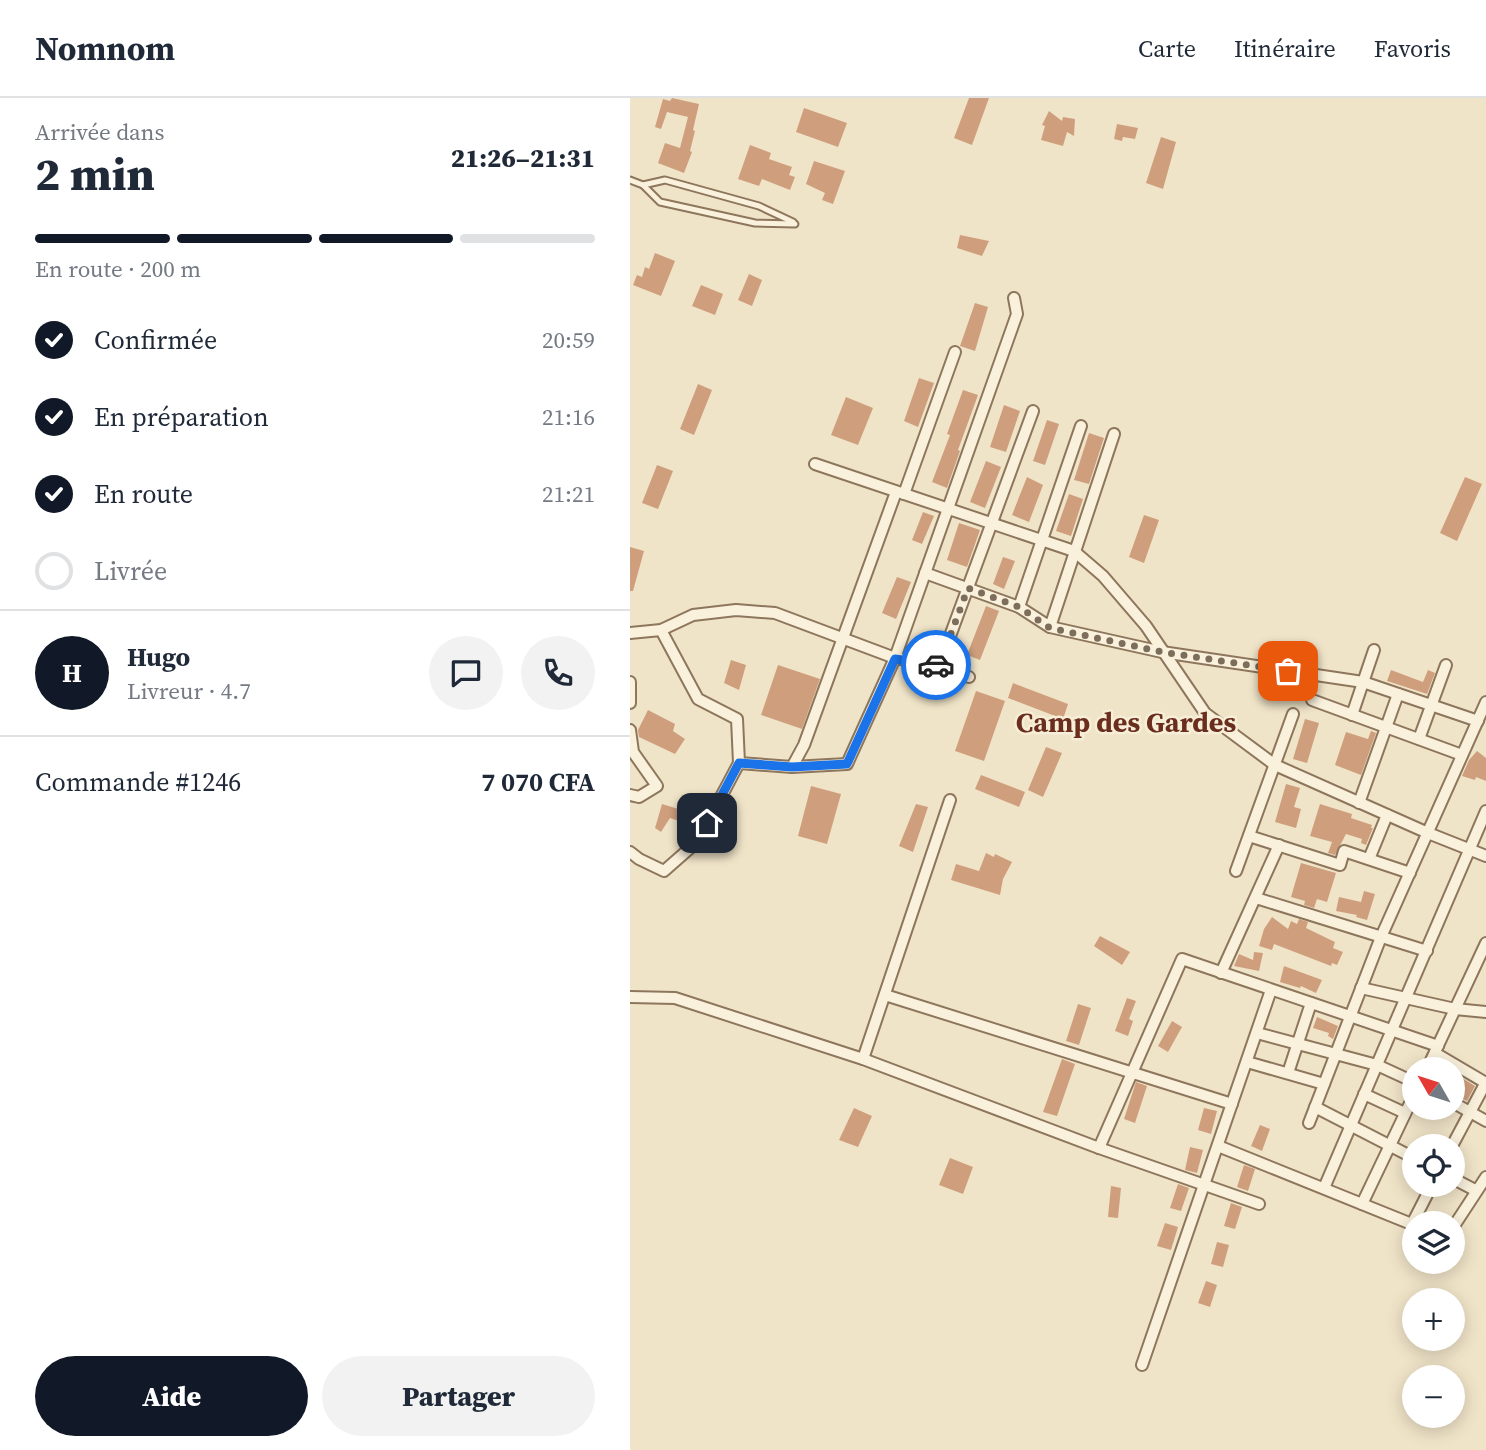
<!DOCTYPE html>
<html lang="fr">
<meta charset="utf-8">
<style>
:root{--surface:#fff;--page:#f2f2f3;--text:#1f2937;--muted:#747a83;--line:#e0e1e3;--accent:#111827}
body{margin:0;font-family:"Source Serif 4",serif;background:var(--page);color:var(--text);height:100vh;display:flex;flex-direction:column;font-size:26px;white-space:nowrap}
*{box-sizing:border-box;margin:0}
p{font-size:23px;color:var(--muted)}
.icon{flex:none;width:38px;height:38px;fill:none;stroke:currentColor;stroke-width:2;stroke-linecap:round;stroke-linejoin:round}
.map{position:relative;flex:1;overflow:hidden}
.details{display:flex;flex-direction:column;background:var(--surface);width:630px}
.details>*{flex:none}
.needle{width:46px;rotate:309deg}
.tools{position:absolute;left:772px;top:959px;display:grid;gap:14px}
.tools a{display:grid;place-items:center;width:63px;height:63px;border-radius:50%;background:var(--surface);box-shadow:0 4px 18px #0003;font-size:35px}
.pin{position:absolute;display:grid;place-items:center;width:60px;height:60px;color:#fff;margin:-30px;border-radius:14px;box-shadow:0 4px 10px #0006}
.courier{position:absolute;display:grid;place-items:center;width:70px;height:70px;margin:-35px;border:5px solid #1a73e8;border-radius:50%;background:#fff;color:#222;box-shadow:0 2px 9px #0007}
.headline em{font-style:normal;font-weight:800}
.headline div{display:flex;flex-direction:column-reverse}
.headline{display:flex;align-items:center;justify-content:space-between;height:119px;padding:0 35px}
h1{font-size:46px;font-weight:800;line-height:52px}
.bar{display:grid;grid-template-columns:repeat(4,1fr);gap:10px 7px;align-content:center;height:84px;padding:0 35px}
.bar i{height:9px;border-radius:5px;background:var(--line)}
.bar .current{background:var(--accent)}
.bar p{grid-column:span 4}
.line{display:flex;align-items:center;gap:18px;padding:0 35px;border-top:2px solid var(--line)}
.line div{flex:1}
.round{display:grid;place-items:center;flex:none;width:74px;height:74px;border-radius:37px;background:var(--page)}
ol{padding:0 35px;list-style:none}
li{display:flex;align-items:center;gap:21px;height:77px}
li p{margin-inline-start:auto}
li .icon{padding:7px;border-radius:50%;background:var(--accent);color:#fff;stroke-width:4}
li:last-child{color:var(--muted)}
li i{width:38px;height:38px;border:4px solid var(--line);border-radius:50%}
.primary-button{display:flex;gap:14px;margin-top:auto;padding:14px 35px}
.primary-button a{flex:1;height:80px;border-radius:42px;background:var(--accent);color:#fff;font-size:28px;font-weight:800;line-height:80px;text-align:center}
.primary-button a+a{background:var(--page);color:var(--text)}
header{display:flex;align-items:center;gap:42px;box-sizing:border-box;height:98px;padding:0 35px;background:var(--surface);border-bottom:2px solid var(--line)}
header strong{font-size:33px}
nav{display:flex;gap:38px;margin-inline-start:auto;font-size:24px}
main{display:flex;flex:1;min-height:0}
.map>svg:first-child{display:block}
</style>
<header>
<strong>Nomnom</strong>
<nav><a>Carte</a><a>Itinéraire</a><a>Favoris</a></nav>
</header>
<main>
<section class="details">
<div class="headline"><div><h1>2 min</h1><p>Arrivée dans</p></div><em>21:26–21:31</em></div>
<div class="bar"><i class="current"></i><i class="current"></i><i class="current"></i><i></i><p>En route · 200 m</p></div>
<ol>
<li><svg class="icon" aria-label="check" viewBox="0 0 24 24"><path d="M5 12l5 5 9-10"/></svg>Confirmée<p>20:59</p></li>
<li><svg class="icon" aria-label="check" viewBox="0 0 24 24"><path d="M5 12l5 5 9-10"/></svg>En préparation<p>21:16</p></li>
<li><svg class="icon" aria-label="check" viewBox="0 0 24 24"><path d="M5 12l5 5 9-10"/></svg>En route<p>21:21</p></li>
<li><i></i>Livrée</li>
</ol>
<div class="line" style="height:126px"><b class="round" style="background:var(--accent);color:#fff">H</b><div><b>Hugo</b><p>Livreur · 4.7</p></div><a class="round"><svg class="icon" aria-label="chat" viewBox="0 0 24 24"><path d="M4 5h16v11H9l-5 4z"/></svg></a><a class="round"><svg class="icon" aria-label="phone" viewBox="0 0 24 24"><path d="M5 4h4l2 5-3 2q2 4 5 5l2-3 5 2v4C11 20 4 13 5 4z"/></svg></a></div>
<div class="line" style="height:91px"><div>Commande #1246</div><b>7 070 CFA</b></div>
<div class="primary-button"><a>Aide</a><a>Partager</a></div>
</section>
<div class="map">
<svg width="856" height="1352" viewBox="0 0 856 1352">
<rect width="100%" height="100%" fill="#f0e4c8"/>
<g fill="#cf9f7d">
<polygon points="42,0 69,6 63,32 65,33 60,53 62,54 54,75 28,65 35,45 50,50 58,19 37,14 31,31 25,29 33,1 40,3"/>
<polygon points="339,0 359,0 342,47 324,40"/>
<polygon points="174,10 217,25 208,49 166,34"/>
<polygon points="419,13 432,23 433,19 445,21 444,38 437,34 433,48 411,42 415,28 412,27"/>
<polygon points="487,26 508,30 505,41 493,39 492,43 484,41"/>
<polygon points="531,39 546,44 533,91 516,85"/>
<polygon points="120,47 141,55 139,61 162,69 159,77 165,79 160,92 132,81 129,88 108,81"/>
<polygon points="184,63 215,73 203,106 192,102 195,95 176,86"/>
<polygon points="330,137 359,143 352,158 327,150"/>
<polygon points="25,155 45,163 31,198 3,187 7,177 12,179 15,169 19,171"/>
<polygon points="119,176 132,182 122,208 108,202"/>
<polygon points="71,187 93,196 85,217 62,208"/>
<polygon points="345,205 358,209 345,253 330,248"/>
<polygon points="289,280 304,285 288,329 274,323"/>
<polygon points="68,286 82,292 64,337 50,331"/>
<polygon points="333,292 348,297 328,352 330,353 317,390 302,384 320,337 317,336"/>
<polygon points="216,299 243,310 228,347 201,337"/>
<polygon points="374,307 390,313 376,354 360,349"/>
<polygon points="417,322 429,326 415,367 403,363"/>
<polygon points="459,335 474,340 459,386 444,382"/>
<polygon points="356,363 371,369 355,410 340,404"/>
<polygon points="27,367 43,373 28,411 12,405"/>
<polygon points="397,379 413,387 399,424 382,417"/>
<polygon points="835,379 852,386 827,443 810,435"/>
<polygon points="439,396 453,401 441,438 426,433"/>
<polygon points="293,414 304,418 292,446 282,442"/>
<polygon points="514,417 529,422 514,465 499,459"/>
<polygon points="329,425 350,432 337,469 317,462"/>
<polygon points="0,449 14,453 3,493 0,493"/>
<polygon points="373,459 385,463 374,491 363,486"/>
<polygon points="267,479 281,484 266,521 252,515"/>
<polygon points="356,508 369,513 350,562 337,557"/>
<polygon points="101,562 116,567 109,592 94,585"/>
<polygon points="148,567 190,581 172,631 131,617"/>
<polygon points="761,572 793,584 798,572 805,575 797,596 757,583"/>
<polygon points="659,581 672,583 672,597 650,597 650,582"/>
<polygon points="383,585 438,606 433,621 378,600"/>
<polygon points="346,593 375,603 354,663 325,653"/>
<polygon points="18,612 45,626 43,633 55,641 45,656 9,639 8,632"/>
<polygon points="675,621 689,625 677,665 663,661"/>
<polygon points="741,633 746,635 731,677 705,667 716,634 738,641"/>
<polygon points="416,649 432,655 413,699 398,692"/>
<polygon points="847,653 856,660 856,683 846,679 845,682 832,678 839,662"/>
<polygon points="351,677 395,694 389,709 345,691"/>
<polygon points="656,686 670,690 664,709 671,711 666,730 645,724"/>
<polygon points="181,688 211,696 197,746 168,738"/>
<polygon points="32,706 55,713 52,724 40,720 31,734 25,730"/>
<polygon points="286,706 298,709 283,754 269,748"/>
<polygon points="690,706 722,716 721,720 742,727 741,730 743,730 736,747 731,745 732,741 716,736 705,757 698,755 702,744 680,738"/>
<polygon points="356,755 364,759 365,756 382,764 373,781 370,797 321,782 326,766 349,773"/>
<polygon points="671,765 706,775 697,804 687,801 684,810 674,807 675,803 661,799"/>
<polygon points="734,793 745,796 737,822 726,819 727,817 706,813 709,799 731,804"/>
<polygon points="642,819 658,831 661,823 667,826 669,821 678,824 676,830 705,844 703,850 713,854 707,867 702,865 701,868 644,846 642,852 629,848 634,831"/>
<polygon points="470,838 500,854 492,867 464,848"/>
<polygon points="624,854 633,855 629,873 604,868 609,856 623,862"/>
<polygon points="654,868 692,882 686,895 671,888 670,890 650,884"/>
<polygon points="497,900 506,903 499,921 503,923 498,938 485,933"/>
<polygon points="448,906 461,910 449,947 436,943"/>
<polygon points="687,919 708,928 703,941 698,938 699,935 683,930"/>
<polygon points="542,923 552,929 538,954 528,948"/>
<polygon points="432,961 445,966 427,1018 413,1014"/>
<polygon points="822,974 845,988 837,1003 822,996"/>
<polygon points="506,984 517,988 505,1025 494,1021"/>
<polygon points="224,1010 242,1018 228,1049 209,1042"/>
<polygon points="574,1010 587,1013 581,1036 568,1032"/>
<polygon points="630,1027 640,1031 632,1053 621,1048"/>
<polygon points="560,1049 573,1052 567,1075 555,1072"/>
<polygon points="320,1060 343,1069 333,1096 309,1087"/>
<polygon points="614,1067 625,1071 618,1093 607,1089"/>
<polygon points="548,1086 559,1090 551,1113 540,1110"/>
<polygon points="481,1088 491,1090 488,1120 478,1119"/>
<polygon points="601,1105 612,1109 605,1131 594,1128"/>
<polygon points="535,1125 548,1129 541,1152 527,1148"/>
<polygon points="587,1144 599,1147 593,1169 581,1166"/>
<polygon points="576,1183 587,1187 580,1209 568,1205"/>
</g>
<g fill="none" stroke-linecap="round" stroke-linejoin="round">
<defs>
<g id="service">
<polyline points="0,82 13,87 30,104 125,125 165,126"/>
<polyline points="13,87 35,82 129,108 163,124"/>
</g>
<g id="minor">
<polyline points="185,366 444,453 473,478 516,528 575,615 645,667 798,735 856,758"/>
<polyline points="274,396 325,254"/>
<polyline points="295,475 389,509 420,529 484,336"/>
<polyline points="389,509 451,328"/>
<polyline points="420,529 532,554 733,584 848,623"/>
<polyline points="31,532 68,601 107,621 109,665 162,669 217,666 265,560 387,216 384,200"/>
<polyline points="0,535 31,532 63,517 106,512 145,515 265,560 309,568 339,579"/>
<polyline points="309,568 403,313"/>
<polyline points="0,584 0,605"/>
<polyline points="682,602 832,657"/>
<polyline points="722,617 744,552"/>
<polyline points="0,632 3,654 27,688 9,699 0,697"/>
<polyline points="789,641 816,567"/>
<polyline points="162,669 174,647 266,394"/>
<polyline points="729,705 768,596"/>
<polyline points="619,738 710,767 714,753 780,775"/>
<polyline points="0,754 9,761 34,773 67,744 109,665"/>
<polyline points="739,761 757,717"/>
<polyline points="606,773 663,616"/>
<polyline points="626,800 797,853"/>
<polyline points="591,875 649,747"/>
<polyline points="731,890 825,911 856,914"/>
<polyline points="255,897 602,1006"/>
<polyline points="0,899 45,900 233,961 469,1050 629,1106"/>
<polyline points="627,935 747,967 784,984"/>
<polyline points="805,955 856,985"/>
<polyline points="233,961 320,702"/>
<polyline points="617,964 694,986"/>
<polyline points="797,971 856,845"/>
<polyline points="658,975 681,905"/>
<polyline points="734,996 775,1015"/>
<polyline points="822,1004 856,1023"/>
<polyline points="685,1009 784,1060"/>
<polyline points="679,1025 751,839 856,604"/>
<polyline points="588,1048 784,1127"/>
<polyline points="822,1048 856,984"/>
<polyline points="469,1050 552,861 808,948"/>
<polyline points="822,1080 845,1092"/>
<polyline points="694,1090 856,713"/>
<polyline points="732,1106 784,997"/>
<polyline points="782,1126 802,1087"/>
<polyline points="822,1131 856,1079"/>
<polyline points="512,1267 641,892"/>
</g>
</defs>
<use href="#service" stroke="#8d765c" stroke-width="9"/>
<use href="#minor" stroke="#8d765c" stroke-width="14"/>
<use href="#service" stroke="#faf1dc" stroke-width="5"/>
<use href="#minor" stroke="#faf1dc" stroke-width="10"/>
</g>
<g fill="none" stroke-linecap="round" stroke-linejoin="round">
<polyline stroke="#7c6e5b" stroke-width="7" stroke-dasharray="0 12.6" points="306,567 309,568 338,490 389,509 420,530 532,554 658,573"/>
<polyline stroke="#1a73e8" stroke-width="9" points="77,725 109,665 162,669 217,666 265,561 306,567"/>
</g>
<g text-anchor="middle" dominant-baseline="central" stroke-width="5" stroke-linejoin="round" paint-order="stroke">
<g font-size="28" font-weight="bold" fill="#6b2e1e" stroke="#f7eed8">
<text x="496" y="624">Camp des Gardes</text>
</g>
</g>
</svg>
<div class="tools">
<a><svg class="needle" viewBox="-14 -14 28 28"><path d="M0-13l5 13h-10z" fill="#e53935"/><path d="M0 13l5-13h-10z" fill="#747a83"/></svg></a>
<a><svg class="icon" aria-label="locate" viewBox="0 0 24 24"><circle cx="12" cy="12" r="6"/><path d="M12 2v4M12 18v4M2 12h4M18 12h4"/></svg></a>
<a><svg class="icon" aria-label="layers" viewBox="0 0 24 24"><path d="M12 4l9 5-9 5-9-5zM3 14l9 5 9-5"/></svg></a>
<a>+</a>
<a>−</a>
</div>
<div class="pin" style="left:658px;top:573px;background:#ea580c"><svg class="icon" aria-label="bag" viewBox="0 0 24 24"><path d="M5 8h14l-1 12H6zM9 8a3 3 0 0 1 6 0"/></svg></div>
<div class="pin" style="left:77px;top:725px;background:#1f2937"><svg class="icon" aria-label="home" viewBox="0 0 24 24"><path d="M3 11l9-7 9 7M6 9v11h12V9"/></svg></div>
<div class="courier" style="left:306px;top:567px"><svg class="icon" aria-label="car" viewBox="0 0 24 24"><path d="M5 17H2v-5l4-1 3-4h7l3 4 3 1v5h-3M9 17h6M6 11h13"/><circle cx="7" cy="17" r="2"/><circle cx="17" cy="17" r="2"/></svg></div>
</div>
</main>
